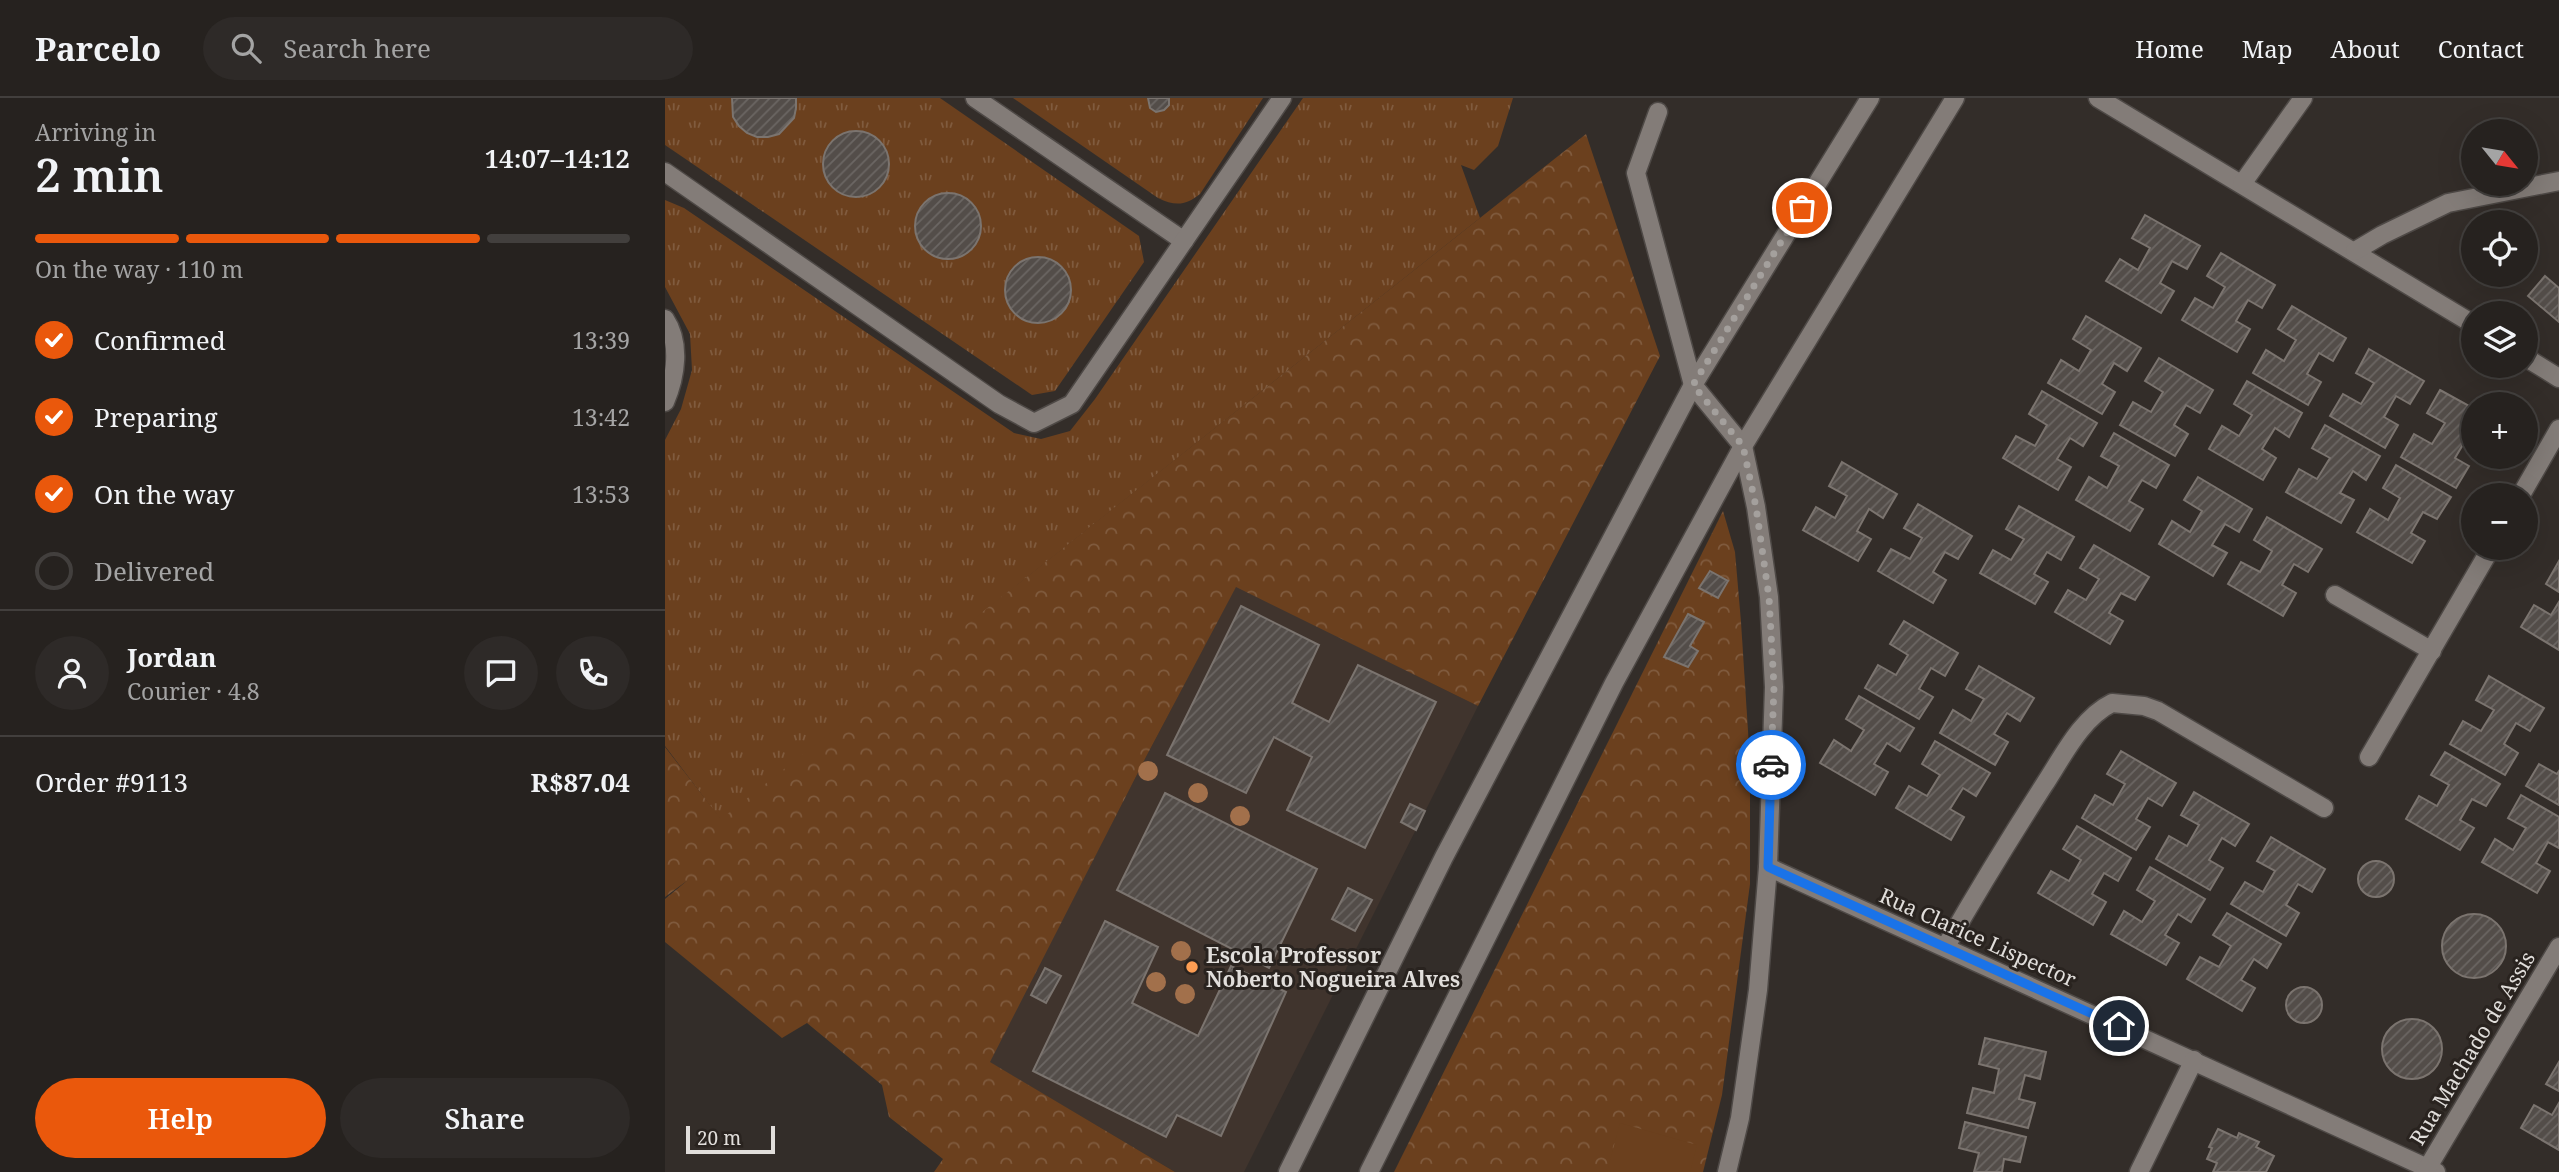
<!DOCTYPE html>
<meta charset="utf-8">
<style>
:root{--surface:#26221f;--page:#2e2a28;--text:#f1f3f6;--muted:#a4a4a4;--line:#423f3d;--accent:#ea580c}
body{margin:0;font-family:"Noto Serif",serif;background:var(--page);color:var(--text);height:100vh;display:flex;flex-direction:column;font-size:26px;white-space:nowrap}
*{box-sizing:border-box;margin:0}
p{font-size:23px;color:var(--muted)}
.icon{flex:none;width:38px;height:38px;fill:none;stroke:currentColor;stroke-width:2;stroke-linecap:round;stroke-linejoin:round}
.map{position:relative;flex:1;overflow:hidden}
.side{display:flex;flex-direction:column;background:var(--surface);width:665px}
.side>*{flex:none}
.needle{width:46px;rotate:120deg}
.fabs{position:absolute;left:1796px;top:21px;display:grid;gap:14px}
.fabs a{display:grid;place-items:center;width:77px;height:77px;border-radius:50%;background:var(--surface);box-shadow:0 7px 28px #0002,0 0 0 2px var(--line);font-size:35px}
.scale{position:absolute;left:21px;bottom:18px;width:89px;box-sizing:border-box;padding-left:7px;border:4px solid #e1dedb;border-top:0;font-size:19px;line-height:24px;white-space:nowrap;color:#e1dedb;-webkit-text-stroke:5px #29231f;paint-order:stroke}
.pin{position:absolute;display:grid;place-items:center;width:60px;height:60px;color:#fff;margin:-30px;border:4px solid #fff;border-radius:50%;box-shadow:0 2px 7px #0007}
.courier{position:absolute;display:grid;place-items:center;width:70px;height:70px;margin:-35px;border:5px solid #1a73e8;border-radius:50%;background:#fff;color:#222;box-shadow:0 2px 9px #0007}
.overview em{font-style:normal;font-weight:600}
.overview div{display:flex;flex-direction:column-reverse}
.overview{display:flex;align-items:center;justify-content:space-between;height:119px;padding:0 35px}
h1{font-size:46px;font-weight:600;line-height:52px}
.bar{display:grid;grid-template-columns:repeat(4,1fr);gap:10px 7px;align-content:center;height:84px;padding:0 35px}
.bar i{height:9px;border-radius:5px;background:var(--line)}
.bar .current{background:var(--accent)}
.bar p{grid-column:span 4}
.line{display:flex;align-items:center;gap:18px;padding:0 35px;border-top:2px solid var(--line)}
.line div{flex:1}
.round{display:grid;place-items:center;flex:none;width:74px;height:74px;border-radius:37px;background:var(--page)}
ol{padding:0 35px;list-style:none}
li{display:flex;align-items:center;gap:21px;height:77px}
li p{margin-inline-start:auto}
li .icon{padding:7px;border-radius:50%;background:var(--accent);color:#fff;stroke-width:4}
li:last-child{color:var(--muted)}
li i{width:38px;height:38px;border:4px solid var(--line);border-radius:50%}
.button{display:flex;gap:14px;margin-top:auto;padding:14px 35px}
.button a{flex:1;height:80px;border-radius:42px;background:var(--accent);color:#fff;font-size:28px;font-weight:600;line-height:80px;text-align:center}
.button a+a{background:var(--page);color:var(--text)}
header{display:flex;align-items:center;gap:42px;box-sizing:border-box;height:98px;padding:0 35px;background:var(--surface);border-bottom:2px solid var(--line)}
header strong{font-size:33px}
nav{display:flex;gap:38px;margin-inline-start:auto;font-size:24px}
.search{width:490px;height:63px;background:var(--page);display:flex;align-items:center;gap:18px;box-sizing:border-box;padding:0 24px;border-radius:38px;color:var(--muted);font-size:26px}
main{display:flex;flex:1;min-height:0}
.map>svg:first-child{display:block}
</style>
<header>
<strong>Parcelo</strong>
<div class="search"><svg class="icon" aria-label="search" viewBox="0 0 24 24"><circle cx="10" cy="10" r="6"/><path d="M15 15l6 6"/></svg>Search here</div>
<nav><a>Home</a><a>Map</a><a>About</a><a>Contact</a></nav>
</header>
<main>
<section class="side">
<div class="overview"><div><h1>2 min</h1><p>Arriving in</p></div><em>14:07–14:12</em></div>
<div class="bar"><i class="current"></i><i class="current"></i><i class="current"></i><i></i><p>On the way · 110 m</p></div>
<ol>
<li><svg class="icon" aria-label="check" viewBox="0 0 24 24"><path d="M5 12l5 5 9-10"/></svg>Confirmed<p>13:39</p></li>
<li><svg class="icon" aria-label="check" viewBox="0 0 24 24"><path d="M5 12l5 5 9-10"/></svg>Preparing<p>13:42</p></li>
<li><svg class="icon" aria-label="check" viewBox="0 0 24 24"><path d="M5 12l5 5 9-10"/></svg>On the way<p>13:53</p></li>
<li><i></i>Delivered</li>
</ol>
<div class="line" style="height:126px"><a class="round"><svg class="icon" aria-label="person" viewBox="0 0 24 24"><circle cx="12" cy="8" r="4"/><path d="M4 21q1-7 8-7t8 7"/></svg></a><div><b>Jordan</b><p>Courier · 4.8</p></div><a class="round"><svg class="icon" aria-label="chat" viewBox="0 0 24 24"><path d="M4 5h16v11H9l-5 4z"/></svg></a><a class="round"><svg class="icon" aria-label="phone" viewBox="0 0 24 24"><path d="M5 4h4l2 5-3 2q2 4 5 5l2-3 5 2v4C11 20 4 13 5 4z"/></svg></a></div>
<div class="line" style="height:91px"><div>Order #9113</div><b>R$87.04</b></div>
<div class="button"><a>Help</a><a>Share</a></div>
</section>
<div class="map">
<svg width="1894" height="1074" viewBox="0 0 1894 1074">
<defs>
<pattern id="grass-tufts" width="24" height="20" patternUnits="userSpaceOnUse" patternTransform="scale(1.75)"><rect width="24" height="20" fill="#6b401e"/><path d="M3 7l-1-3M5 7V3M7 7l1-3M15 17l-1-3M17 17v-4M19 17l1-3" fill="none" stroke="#805b3e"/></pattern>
<pattern id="forest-crowns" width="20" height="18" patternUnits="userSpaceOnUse" patternTransform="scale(1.75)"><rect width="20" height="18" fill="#6b401e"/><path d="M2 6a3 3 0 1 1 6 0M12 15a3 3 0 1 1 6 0" fill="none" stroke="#805b3e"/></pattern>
<pattern id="building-hatch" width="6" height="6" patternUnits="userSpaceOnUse" patternTransform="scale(1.75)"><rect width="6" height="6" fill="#534d49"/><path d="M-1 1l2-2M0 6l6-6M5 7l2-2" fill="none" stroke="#6b6663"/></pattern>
</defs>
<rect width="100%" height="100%" fill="#332d29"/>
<polygon fill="#40342d" points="571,488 813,608 579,1074 510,1074 324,964 482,657"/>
<g fill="url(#grass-tufts)">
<polygon points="0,0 275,0 474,138 479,164 390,293 367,297 0,47"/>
<path d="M348,0H598L535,96C520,108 510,108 493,100Z"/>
<polygon points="638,0 848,0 833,48 809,72 796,67 815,120 56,722 0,648 0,342 16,311 27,272 25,236 0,189 0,102 19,110 349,335 376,341 405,333 430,301"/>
</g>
<g fill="url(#forest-crowns)">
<polygon points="921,36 995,258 813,608 571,489 482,657 325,964 510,1074 269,1074 278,1061 224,1019 217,987 142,925 117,940 0,844 0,801 23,782 0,799 0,649 56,721"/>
<polygon points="1058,413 1070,454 1076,524 1085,664 1085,786 1057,997 1038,1074 729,1074"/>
</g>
<polygon fill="#6b401e" points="955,1025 1032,1047 1025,1074 942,1074"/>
<g fill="url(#building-hatch)" stroke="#7b746f" stroke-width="2">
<polygon points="67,0 131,0 131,10 129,20 114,36 103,39 92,39 82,35 74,28 68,19"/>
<polygon points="483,0 504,0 504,7 499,12 491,14 485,10"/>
<circle cx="191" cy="66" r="33"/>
<circle cx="283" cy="128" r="33"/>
<polygon points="1480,117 1535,148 1522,171 1507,163 1495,185 1509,193 1496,215 1441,183 1455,161 1473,172 1485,150 1467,140"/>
<polygon points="1556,155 1610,187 1597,210 1583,202 1571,223 1585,231 1572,254 1517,222 1530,200 1548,210 1560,189 1542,178"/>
<circle cx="373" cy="192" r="33"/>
<polygon points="1880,178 1894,190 1894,224 1863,198"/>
<polygon points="1627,208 1681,240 1668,263 1654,255 1642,276 1656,284 1643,307 1588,275 1601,252 1619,263 1631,242 1613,231"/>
<polygon points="1421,218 1476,250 1462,273 1449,265 1437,286 1450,294 1437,316 1383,285 1396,262 1414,273 1426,252 1408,241"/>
<polygon points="1704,251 1759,283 1745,306 1731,298 1719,319 1733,327 1720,350 1665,318 1678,296 1696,306 1709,285 1691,275"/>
<polygon points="1494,260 1548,292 1535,315 1521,307 1509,327 1523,336 1510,358 1455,327 1468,304 1486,314 1498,294 1480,283"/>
<polygon points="1582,283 1637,315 1624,339 1610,330 1597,351 1611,360 1598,382 1544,351 1557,328 1574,338 1587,317 1569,306"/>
<polygon points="1775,292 1808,310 1808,341 1803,338 1790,360 1804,368 1791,390 1736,359 1749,336 1767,346 1780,325 1762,315"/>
<polygon points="1377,293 1432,325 1418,348 1405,340 1392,361 1406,369 1393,392 1338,360 1351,338 1370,348 1382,327 1364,316"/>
<polygon points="1660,327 1715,358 1701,382 1688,373 1675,395 1689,402 1676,425 1621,394 1634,371 1652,381 1665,360 1647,350"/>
<polygon points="1449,335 1504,367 1491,390 1477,382 1464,403 1478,411 1465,433 1411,402 1424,379 1442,390 1454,368 1436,358"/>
<polygon points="1177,364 1232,396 1218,420 1204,411 1192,433 1206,441 1193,463 1138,432 1151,409 1170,420 1182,398 1164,388"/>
<polygon points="1731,367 1786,399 1772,421 1758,414 1746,435 1760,443 1747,465 1692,434 1705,411 1723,422 1735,400 1718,390"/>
<polygon points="1533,379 1587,411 1574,434 1560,426 1547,447 1562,455 1548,478 1494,446 1507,423 1525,434 1537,413 1519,402"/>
<polygon points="1253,406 1307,438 1293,461 1280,454 1268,474 1281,482 1268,505 1213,473 1226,451 1245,461 1257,440 1239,430"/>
<polygon points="1354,408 1409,439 1396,462 1382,454 1369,476 1383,484 1370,506 1315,475 1328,452 1346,462 1359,441 1341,431"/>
<polygon points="1602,419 1657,451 1643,474 1629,466 1617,487 1631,495 1618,518 1563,486 1576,464 1595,474 1607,453 1589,442"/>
<polygon points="1429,447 1484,479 1470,502 1456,495 1444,515 1458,523 1445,546 1390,514 1403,492 1421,502 1434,481 1415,470"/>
<polygon points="1894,463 1894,494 1881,486"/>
<polygon points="1045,473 1063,483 1053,500 1034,490"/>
<polygon points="1894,504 1894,552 1856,529 1869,507 1886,517"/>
<polygon points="576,508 654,547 627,605 664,624 693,567 771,604 700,750 622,712 647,659 609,639 581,695 502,657"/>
<polygon points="1023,516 1039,524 1025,548 1033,553 1023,569 999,559"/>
<polygon points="1239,523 1293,555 1280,578 1266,570 1254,591 1268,599 1254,621 1200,590 1213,567 1231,577 1243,557 1225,546"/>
<polygon points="1314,568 1369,600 1355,623 1342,615 1329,636 1343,644 1330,667 1275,635 1288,612 1306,623 1319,601 1301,591"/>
<polygon points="1824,578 1879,610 1865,633 1851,625 1839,646 1853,655 1840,677 1785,646 1798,623 1816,633 1829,612 1811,602"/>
<polygon points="1194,598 1249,630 1235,653 1222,645 1209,666 1223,674 1210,697 1155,665 1169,642 1186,653 1199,632 1181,621"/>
<polygon points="1270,643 1325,675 1311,698 1298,690 1285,711 1299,719 1286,742 1231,710 1244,688 1262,698 1275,677 1257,666"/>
<polygon points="1456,653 1511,685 1497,708 1483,700 1471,721 1485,729 1471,752 1417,720 1430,697 1448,707 1460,686 1442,676"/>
<polygon points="1780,654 1835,686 1821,708 1807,701 1795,722 1809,730 1795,752 1741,721 1754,698 1772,708 1784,687 1766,677"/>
<polygon points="1874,666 1892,676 1894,673 1894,707 1861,688"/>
<polygon points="1529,694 1584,726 1570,748 1557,740 1544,762 1558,770 1545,792 1491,761 1504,738 1522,748 1534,727 1516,717"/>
<polygon points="500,695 652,771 604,870 452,792"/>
<polygon points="1856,697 1894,719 1894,750 1883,744 1871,765 1885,773 1872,795 1817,764 1830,741 1848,752 1861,730 1843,720"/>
<polygon points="745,706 760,713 751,732 736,724"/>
<polygon points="1412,728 1466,760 1453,783 1439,775 1427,796 1441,804 1428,827 1373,795 1386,773 1404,783 1416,762 1398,751"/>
<polygon points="1606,739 1660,771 1647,794 1633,786 1621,807 1634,815 1621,838 1566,806 1580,784 1598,794 1610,773 1592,763"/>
<circle cx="1711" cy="781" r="18"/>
<polygon points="1485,769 1540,801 1526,824 1513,816 1500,837 1514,845 1501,867 1446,836 1459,813 1477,824 1490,803 1472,792"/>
<polygon points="683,790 707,802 690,833 667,821"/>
<polygon points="1562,815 1616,846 1602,870 1589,861 1576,882 1590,890 1577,913 1522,881 1535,859 1554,869 1566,848 1548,837"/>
<circle cx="1809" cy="848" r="32"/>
<polygon points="440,823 493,849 467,905 533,938 566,868 621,894 556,1038 512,1017 501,1039 368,973"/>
<polygon points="380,870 396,878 381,905 366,897"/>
<circle cx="1639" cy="907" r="18"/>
<circle cx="1747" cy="951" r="30"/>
<polygon points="1320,940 1381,954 1375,981 1360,977 1354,1001 1370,1005 1363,1030 1302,1015 1308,990 1329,995 1334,971 1314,966"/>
<polygon points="1894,964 1894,993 1881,986"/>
<polygon points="1894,1005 1894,1052 1856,1030 1869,1007 1887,1017"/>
<polygon points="1300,1024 1361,1039 1355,1064 1339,1061 1337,1074 1309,1074 1314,1055 1294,1050"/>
<polygon points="1553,1031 1572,1040 1574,1035 1594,1044 1591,1049 1609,1058 1601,1074 1548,1074 1552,1065 1542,1061 1547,1050 1544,1049"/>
</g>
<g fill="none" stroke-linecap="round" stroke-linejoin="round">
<defs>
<g id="minor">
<polyline points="310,0 519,143"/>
<polyline points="1433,0 1808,226"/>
<polyline points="993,14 971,75 1028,287 1078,348 1091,409 1104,499 1109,589 1103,769 1093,892 1075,1020 1062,1074"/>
<polyline points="0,74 334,306 369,325 407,306 617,0"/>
<polyline points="1577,86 1638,0"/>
<polyline points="1690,153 1717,137 1783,105 1894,83"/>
<path d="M0,221C16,245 11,278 0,304"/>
<polyline points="1860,259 1894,280"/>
<polyline points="1856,397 1894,331"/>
<polyline points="1670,497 1767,553"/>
<polyline points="1704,659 1826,450"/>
<polyline points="1103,769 1771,1074"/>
<path d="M1281,848C1312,794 1345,740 1379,687C1397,660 1416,620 1447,605L1479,608L1493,613L1659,710"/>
<polyline points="623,1074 779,759 1028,287 1205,0"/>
<polyline points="704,1074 949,585 1078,348 1290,0"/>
<polyline points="1474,1074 1529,962"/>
<polyline points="1760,1074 1894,849"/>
</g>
</defs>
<use href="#minor" stroke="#4e4946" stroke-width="21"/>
<use href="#minor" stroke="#837c78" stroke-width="18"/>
</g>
<g fill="#a2704b">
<circle cx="483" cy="673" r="10"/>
<circle cx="533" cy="695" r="10"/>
<circle cx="575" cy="718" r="10"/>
<circle cx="516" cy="853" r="10"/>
<circle cx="491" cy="884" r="10"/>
<circle cx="520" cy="896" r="10"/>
</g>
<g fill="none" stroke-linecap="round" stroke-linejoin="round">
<polyline stroke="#a4a09d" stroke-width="7" stroke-dasharray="0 12.6" points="1106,667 1109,589 1104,499 1091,409 1078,348 1028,287 1137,110"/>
<polyline stroke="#1a73e8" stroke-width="9" points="1106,667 1103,769 1454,928"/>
</g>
<circle fill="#fc9d53" stroke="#29231f" stroke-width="2.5" cx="527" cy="869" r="7"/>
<g text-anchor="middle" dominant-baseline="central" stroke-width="6" stroke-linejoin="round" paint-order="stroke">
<g font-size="21" fill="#e1dedb" stroke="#29231f">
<text transform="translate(1313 839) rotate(24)">Rua Clarice Lispector</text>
<text transform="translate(1807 950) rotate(-59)">Rua Machado de Assis</text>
</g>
<g font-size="21" font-weight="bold" fill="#e1dedb" stroke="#29231f" text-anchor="start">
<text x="541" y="857">Escola Professor<tspan x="541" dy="24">Noberto Nogueira Alves</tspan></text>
</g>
</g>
</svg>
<div class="fabs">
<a><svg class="needle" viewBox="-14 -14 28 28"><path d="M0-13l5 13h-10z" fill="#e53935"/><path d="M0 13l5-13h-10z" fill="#a4a4a4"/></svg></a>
<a><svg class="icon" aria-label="locate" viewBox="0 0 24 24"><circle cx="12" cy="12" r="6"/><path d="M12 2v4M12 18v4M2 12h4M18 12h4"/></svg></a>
<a><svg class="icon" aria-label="layers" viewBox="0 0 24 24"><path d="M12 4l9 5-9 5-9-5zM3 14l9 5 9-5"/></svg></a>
<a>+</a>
<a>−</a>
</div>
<div class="scale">20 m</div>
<div class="pin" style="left:1137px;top:110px;background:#ea580c"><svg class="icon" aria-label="bag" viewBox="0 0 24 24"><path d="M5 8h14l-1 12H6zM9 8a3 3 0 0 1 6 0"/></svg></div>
<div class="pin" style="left:1454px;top:928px;background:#1f2937"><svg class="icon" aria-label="home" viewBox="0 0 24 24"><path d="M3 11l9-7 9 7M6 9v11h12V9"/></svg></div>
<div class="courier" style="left:1106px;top:667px"><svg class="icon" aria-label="car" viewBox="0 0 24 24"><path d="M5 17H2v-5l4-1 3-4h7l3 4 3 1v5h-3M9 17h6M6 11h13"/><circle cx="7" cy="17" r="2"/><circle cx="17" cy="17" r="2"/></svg></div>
</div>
</main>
